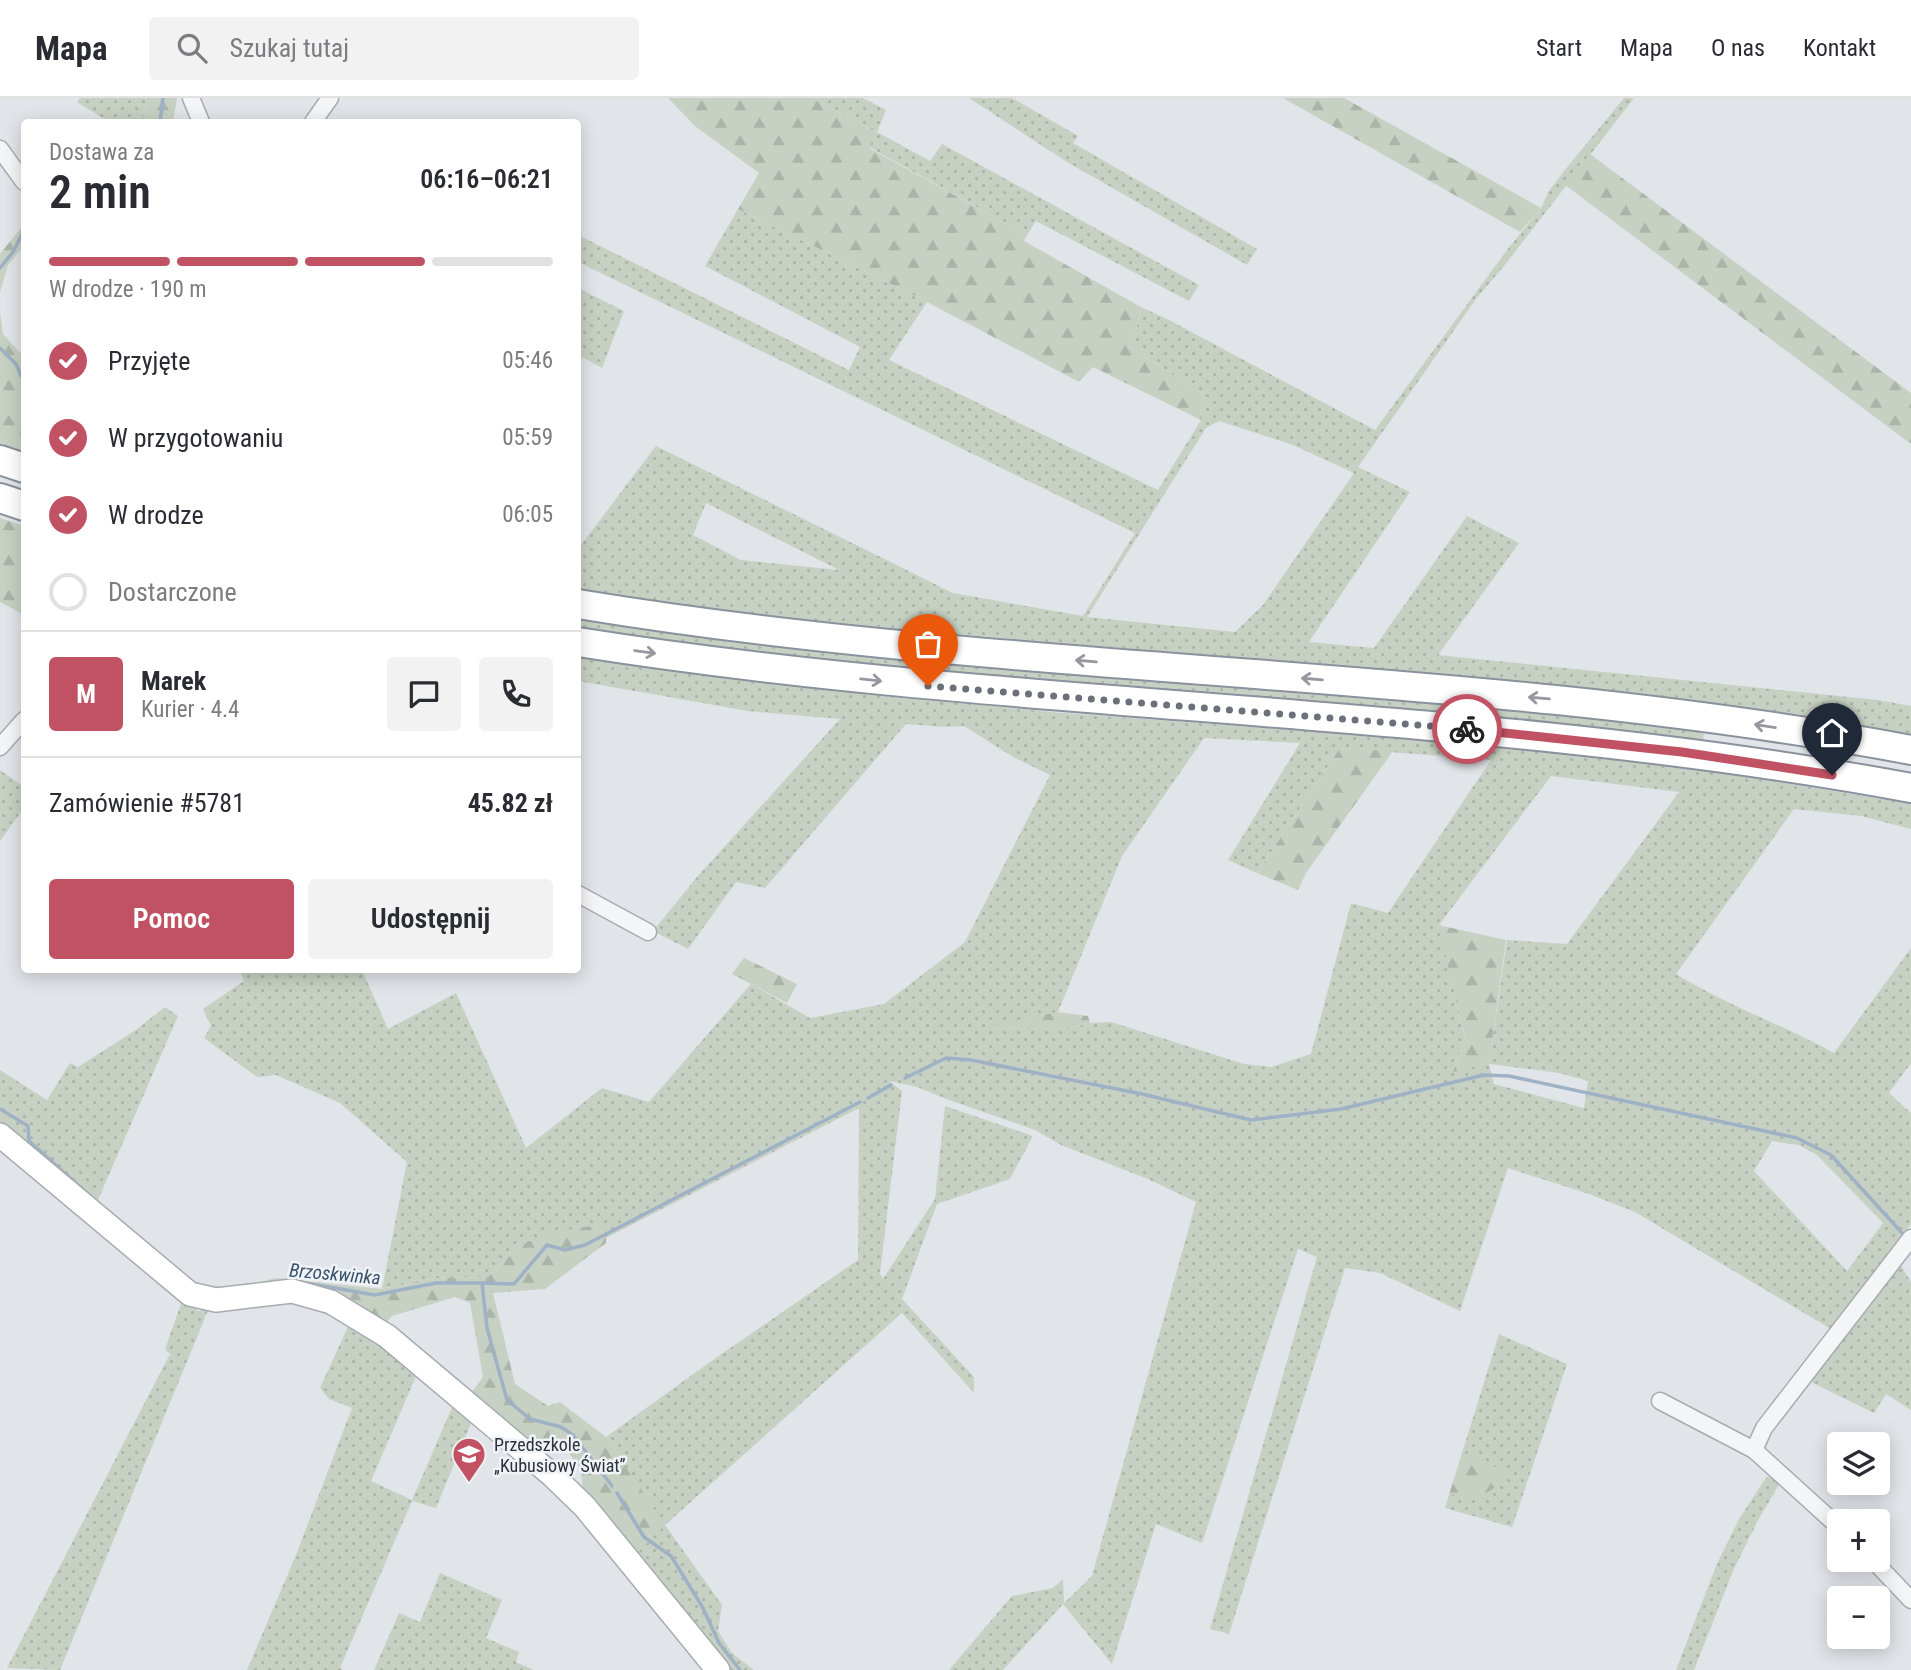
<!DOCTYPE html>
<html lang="pl">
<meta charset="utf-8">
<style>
:root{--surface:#fff;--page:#f2f2f3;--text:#2b2b33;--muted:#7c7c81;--line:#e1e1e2;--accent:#c15264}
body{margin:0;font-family:"Roboto Condensed",sans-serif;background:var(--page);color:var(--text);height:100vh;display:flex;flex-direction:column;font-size:26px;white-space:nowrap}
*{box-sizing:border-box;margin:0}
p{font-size:23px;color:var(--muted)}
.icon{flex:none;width:38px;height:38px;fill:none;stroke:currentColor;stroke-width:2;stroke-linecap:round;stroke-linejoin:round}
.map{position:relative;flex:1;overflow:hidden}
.side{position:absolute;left:21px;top:21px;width:560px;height:854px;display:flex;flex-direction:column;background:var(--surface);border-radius:7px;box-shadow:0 4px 18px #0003}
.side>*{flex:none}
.tools{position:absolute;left:1827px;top:1334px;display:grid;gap:14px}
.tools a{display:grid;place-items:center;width:63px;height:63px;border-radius:7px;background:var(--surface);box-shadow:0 4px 18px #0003;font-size:35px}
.pin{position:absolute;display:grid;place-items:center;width:60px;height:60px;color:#fff;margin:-72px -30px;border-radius:50% 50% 50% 0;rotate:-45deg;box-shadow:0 0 7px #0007}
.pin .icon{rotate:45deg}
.courier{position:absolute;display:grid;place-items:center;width:70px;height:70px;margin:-35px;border:5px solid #c15264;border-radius:50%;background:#fff;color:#222;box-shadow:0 2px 9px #0007}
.headline em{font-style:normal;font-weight:600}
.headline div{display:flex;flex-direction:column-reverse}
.headline{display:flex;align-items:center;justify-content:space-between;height:119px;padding:0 28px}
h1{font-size:46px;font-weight:600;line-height:52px}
.bar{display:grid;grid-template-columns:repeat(4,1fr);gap:10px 7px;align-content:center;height:84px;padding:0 28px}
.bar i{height:9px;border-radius:5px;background:var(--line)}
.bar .active{background:var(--accent)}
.bar p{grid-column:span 4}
.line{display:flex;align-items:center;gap:18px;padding:0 28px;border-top:2px solid var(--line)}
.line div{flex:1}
.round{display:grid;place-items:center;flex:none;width:74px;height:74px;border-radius:7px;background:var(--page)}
ol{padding:0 28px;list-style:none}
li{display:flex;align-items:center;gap:21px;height:77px}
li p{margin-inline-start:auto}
li .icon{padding:7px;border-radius:50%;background:var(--accent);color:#fff;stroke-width:4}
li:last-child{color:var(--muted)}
li i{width:38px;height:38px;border:4px solid var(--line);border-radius:50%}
.action{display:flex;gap:14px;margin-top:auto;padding:14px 28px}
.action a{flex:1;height:80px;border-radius:7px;background:var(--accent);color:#fff;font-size:28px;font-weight:600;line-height:80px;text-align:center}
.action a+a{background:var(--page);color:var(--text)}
header{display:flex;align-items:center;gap:42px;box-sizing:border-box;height:98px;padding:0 35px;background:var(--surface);border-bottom:2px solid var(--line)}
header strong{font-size:33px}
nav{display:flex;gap:38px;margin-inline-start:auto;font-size:24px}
.search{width:490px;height:63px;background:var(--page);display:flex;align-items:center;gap:18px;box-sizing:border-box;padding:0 24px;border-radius:7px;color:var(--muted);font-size:26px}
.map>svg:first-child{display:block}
</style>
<header>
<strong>Mapa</strong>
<div class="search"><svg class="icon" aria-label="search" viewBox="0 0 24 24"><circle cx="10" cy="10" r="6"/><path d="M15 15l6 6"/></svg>Szukaj tutaj</div>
<nav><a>Start</a><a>Mapa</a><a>O nas</a><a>Kontakt</a></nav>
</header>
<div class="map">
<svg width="1911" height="1572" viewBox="0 0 1911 1572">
<defs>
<pattern id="grass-dots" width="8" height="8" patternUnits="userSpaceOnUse" patternTransform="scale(1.75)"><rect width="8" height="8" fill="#c7d1c3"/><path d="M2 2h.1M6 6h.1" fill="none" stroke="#abb4a9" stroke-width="1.8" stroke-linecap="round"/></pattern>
<pattern id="forest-firs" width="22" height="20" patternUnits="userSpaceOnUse" patternTransform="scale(1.75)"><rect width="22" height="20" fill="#c7d1c3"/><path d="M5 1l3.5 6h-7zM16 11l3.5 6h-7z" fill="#abb4a9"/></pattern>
</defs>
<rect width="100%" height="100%" fill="#e1e4e8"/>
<g fill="url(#grass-dots)" fill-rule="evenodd">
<polygon points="80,0 147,0 142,24 109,24 77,4"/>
<polygon points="812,0 863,0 886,12 877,34 930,63 942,46 1199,187 1189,203 1036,123 1027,137 869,49 876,34"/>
<polygon points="969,0 1012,0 1078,38 1073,45 1257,151 1247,167 1067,64"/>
<path d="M1624,0H1634L1504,168L1476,201L1358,369L1410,394L1309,544L1374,550L1467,418L1519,445L1438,557L1878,602L1911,608V640L1785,617L1637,597L1488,582L760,519L578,491V448L581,447L656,348L953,495L1083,518L1135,435L578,164V137L849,272L860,249L705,168L738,111L927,204L889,262L1158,392L1201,322L1203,296L1132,251L1141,209L1169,222L1375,332L1507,152L1541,110L1549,93L1564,73ZM1219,323L1293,347L1354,375L1263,507L1235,534L1087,519L1206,330ZM706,405L837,471L838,472L741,462L693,437Z"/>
<polygon points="578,190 624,213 602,270 578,257"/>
<polygon points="578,515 1524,607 1705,629 1702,648 842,570 578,534"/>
<path d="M578,557L686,575L1050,614L1491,647L1697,670L1911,706V731L1861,718L1794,711L1676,876C1726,907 1783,927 1834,955L1911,850V965L1889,995L1911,1015V1126L1866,1189L1831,1231L1635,1114L1589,1096L1508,1070L1460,1213L1380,1175L1345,1170L1229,1536L1210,1531L1317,1159L1298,1151L1202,1445L1156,1426L1112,1566L1063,1506L1003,1572H949L1012,1498L1053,1490L1063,1481L1064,1505L1092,1478L1196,1104L1148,1081L1061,1047L1035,1032L949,1002L917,989L889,983L902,993L880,1175L883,1181L935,1101L945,1008L1033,1038L1010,1081L937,1106L902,1201L974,1279V1295L902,1215L665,1427L722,1507L718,1533L732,1555L754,1572H730L715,1558L635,1457L664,1427L606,1339L710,1264L858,1162L859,1010L606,1140L597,1127L520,1148L488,1179L435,1180L382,1191L407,1064L340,1005L276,977L257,979L204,940L211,928L203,911L244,883L240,872H362L388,931L456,895L526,1050L602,990L649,1004L751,886L810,920L884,906L965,844L1050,677L1013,659L964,628L945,629L906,626L765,790L736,784L688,851L653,833L697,779L840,621L748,613L578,583ZM1204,640L1300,645L1228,762L1257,775L1340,650L1491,662L1388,815L1351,805L1311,956L1271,969L1244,966L1111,924L1090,925L1068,931L987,930L1058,914L1122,758ZM1551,678L1679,694L1567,846L1507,842L1489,965L1453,973L1465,939L1439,827ZM1489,966L1559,975L1588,983L1584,1010L1494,986ZM1772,1043L1799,1047L1817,1057L1883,1125L1847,1173L1754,1073Z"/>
<polygon points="0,672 24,689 24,710 0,743"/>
<polygon points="165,909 178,918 98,1102 180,1177 194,1184 192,1191 0,1027 0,972 47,1002 70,965 78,969 136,932"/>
<polygon points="1899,1164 1911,1184 1911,1312 1886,1296 1874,1315 1811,1284 1859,1221"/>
<polygon points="183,1200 199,1213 209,1210 60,1572 7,1570 170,1256 165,1251"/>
<polygon points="352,1220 417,1276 371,1383 412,1402 453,1307 472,1323 436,1410 412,1403 340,1570 343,1572 247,1572 296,1457 352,1310 329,1301 320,1290"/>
<polygon points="1499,1236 1567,1266 1512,1429 1445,1410"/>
<polygon points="1767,1378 1780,1385 1757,1424 1733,1473 1694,1572 1676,1572 1716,1468 1739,1421"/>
<polygon points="440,1475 502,1502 486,1540 519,1554 516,1564 534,1572 374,1572 399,1515 420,1524"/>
</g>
<g fill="url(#forest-firs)">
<polygon points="147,0 177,0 173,24 142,24"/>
<polygon points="668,0 812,0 876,34 869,50 1027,137 1024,143 1141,209 1132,251 1203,296 1201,322 1093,269 1079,284 927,204 738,111 759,75 695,28"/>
<polygon points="1283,0 1344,0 1541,110 1520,134"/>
<polygon points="1590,56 1911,295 1911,346 1565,87"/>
<polygon points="24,126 24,148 8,167 0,194 0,156"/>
<polygon points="0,214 3,236 24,259 24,355 0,346"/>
<polygon points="0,420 24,428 24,517 0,504"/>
<polygon points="1340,650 1393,653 1306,775 1298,792 1257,775"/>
<polygon points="1438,827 1506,842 1489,965 1453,974 1465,938"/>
<polygon points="744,860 797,886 787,905 732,876"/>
<polygon points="1058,914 1088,918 1090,925 1068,931 982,930"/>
<polygon points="597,1127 606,1140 606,1145 545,1191 493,1195 515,1286 548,1308 560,1304 606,1339 665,1427 635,1457 583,1393 581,1372 560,1341 527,1344 467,1300 483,1279 470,1205 455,1199 392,1218 381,1230 332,1201 221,1197 202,1187 242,1190 275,1180 382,1191 435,1180 488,1179 520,1148 545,1136"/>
<polygon points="1462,1356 1504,1372 1503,1384 1482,1398 1449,1397"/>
</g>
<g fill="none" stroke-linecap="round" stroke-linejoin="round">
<g stroke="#9fb2c5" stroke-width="3.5">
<polyline points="160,24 163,0"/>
<polyline points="0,170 13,154 24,132"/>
<polyline points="0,250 16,266 24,284"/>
<polyline points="22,336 24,323"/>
<polyline points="905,980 946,960 971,962 1142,996 1251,1022 1341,1011 1484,977 1509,978 1797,1040 1831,1057 1902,1135"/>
<polyline points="868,1000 891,987"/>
<polyline points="0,1011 28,1028 29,1043 88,1096"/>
<polyline points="300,1184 375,1197 436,1185 482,1185 487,1230 507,1302 530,1321 561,1329 573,1337 612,1388"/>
<polyline points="482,1185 514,1186 547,1147 565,1152 585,1147 860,1004"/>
<polyline points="617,1395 644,1439 671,1458 703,1510 719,1545 740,1572"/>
</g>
<defs>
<g id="street">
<polyline points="191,0 201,24"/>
<polyline points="313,24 330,0"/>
<polyline points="0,51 24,84"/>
<polyline points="0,649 24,622"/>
<polyline points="578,796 648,834"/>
<polyline points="1660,1303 1754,1352"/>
<polyline points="1839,1429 1754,1352 1764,1330 1911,1140"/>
<polyline points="1872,1461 1911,1502"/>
</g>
<polyline id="secondary" points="0,1037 190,1196 216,1202 292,1193 331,1204 387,1238 552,1377 585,1409 718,1572"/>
<g id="highway">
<polyline points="0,362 24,370"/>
<polyline points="0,400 24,408"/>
<path d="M578,506C1019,579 1471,569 1911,652"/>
<path d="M578,544C1020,614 1471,608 1911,690"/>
</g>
</defs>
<use href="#street" stroke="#a7abb2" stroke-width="19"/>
<use href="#secondary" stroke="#a7abb2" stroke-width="26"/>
<use href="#highway" stroke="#8a929d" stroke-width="32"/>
<use href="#street" stroke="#f3f5f7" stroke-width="16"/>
<use href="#secondary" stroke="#fff" stroke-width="23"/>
<use href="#highway" stroke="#fff" stroke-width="28"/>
</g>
<defs><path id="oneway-shaft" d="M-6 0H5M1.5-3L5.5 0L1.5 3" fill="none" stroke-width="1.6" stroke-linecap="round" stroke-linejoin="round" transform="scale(1.75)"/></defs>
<g stroke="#95989e">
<use href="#oneway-shaft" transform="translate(645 554) rotate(8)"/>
<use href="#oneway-shaft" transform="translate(1086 563) rotate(-175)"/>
<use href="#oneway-shaft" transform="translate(1312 581) rotate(-175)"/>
<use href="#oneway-shaft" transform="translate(871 582) rotate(6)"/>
<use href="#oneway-shaft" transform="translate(1539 600) rotate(-175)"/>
<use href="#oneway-shaft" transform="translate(1765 628) rotate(-171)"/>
</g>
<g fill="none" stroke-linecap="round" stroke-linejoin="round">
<polyline stroke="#6b707a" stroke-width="7" stroke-dasharray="0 12.6" points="928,588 1467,631"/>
<polyline stroke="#c15264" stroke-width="9" points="1467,631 1682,654 1832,677"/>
</g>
<defs>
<symbol id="school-pin" viewBox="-11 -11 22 30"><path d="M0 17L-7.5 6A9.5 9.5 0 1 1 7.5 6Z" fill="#c15264" stroke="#f0f3f6"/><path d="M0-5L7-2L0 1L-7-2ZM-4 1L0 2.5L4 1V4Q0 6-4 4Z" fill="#fff"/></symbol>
</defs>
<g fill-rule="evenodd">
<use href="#school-pin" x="450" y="1337" width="38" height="52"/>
</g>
<g text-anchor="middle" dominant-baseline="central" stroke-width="5" stroke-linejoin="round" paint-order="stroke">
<g font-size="18" fill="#2b323e" stroke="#f0f3f6" text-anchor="start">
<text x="494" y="1346">Przedszkole<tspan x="494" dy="21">„Kubusiowy Świat”</tspan></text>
</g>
<g font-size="19" font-style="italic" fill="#39526e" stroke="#f0f3f6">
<text transform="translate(335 1176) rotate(5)">Brzoskwinka</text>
</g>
</g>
</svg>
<div class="tools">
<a><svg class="icon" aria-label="layers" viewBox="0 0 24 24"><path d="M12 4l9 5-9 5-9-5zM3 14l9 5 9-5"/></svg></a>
<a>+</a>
<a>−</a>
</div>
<div class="pin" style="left:928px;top:588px;background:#ea580c"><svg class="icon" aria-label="bag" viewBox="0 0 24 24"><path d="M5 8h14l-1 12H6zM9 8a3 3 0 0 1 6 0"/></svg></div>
<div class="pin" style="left:1832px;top:677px;background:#1f2937"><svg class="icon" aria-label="home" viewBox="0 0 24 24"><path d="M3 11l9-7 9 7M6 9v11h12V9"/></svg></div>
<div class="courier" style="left:1467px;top:631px"><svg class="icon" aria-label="bike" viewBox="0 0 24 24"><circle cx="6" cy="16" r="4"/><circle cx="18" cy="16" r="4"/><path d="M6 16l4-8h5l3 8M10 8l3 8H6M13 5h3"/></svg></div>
<section class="side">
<div class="headline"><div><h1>2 min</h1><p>Dostawa za</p></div><em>06:16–06:21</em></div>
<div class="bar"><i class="active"></i><i class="active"></i><i class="active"></i><i></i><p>W drodze · 190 m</p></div>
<ol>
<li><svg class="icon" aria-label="check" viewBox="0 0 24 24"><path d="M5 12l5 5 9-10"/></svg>Przyjęte<p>05:46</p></li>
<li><svg class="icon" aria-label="check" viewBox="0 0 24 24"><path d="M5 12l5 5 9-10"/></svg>W przygotowaniu<p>05:59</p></li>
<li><svg class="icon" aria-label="check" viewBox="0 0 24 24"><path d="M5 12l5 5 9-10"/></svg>W drodze<p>06:05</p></li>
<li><i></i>Dostarczone</li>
</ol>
<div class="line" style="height:126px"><b class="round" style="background:var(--accent);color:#fff">M</b><div><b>Marek</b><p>Kurier · 4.4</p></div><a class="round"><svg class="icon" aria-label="chat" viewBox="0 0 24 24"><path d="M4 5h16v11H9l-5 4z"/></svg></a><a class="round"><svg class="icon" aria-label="phone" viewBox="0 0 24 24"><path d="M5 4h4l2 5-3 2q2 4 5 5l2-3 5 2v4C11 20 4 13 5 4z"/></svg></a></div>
<div class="line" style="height:91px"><div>Zamówienie #5781</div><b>45.82 zł</b></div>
<div class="action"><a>Pomoc</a><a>Udostępnij</a></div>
</section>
</div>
